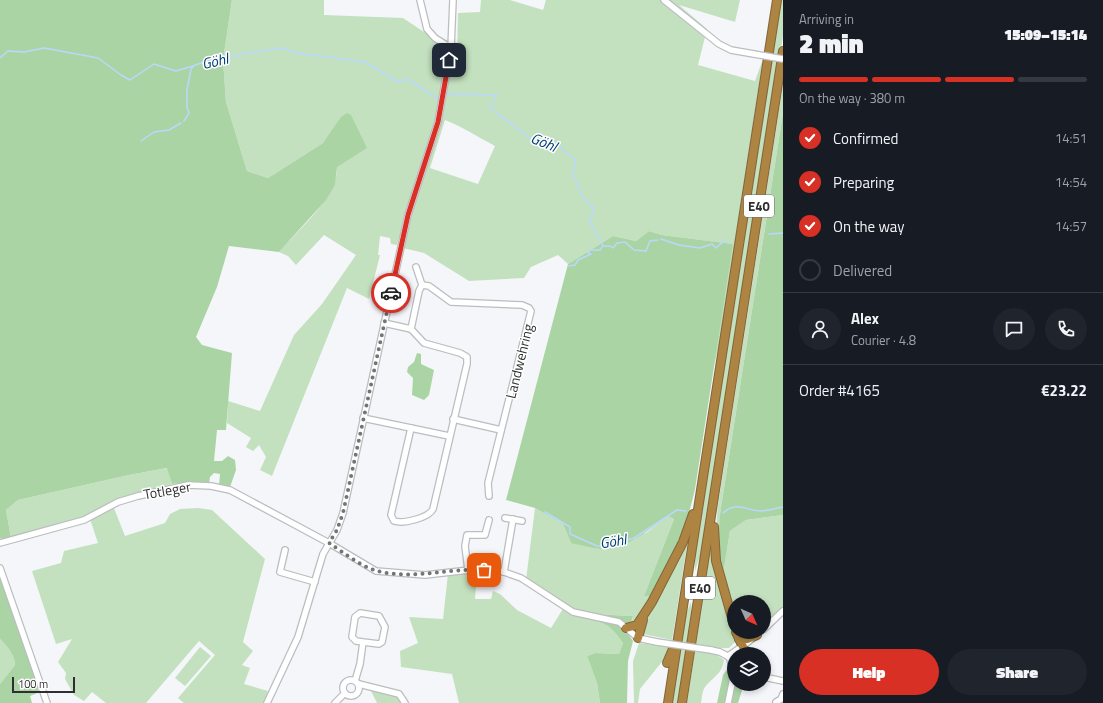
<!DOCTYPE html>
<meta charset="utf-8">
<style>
:root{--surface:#171b24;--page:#20242c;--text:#f1f3f6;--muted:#9ea1a6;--line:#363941;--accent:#d93025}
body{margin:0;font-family:"Titillium Web",sans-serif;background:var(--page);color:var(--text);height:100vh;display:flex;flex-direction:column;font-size:15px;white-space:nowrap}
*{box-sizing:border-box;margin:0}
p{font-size:13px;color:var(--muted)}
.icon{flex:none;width:22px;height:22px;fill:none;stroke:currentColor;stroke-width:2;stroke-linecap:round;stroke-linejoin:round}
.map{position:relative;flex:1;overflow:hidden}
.details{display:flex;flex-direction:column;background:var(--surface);width:320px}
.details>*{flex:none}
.needle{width:26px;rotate:135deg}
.buttons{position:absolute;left:727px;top:595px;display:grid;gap:8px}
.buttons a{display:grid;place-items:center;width:44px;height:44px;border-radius:50%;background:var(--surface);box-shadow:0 2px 6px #0003;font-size:20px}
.scale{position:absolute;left:12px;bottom:10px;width:63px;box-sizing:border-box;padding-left:4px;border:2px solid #2f2f31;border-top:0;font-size:11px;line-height:14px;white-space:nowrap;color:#2f2f31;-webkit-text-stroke:3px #fff;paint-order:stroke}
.pin{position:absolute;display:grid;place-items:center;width:34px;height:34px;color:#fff;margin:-17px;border-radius:8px;box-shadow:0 2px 6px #0006}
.courier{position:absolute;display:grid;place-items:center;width:40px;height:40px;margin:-20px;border:3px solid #d93025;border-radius:50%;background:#fff;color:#222;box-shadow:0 1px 5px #0007}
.head em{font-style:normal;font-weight:800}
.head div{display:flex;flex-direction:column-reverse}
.head{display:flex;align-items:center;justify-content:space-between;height:68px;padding:0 16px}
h1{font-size:26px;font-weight:800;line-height:30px}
.bar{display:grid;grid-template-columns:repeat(4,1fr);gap:6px 4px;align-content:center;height:48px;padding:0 16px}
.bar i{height:5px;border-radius:3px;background:var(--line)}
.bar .selected{background:var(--accent)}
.bar p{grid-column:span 4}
.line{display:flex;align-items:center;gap:10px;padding:0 16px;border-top:1px solid var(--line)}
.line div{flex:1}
.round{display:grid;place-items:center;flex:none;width:42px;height:42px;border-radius:21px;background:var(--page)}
ol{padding:0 16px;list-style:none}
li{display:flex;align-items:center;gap:12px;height:44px}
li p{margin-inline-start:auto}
li .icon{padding:4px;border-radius:50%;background:var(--accent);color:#fff;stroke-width:4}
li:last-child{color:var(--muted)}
li i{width:22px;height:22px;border:2px solid var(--line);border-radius:50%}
.cta{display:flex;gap:8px;margin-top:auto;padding:8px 16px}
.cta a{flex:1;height:46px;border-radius:24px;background:var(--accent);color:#fff;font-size:16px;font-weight:800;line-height:46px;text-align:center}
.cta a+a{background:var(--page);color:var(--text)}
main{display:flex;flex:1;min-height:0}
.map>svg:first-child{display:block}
</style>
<main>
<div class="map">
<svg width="783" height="703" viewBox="0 0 783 703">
<rect width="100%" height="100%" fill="#f4f6fa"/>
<g fill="#c3e1bf" fill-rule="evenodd">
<path d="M232,0H324V15L403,18L457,54L458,13L480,12L481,0H510L543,10L546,0H740L735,22L679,5L707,29L698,65L755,81L763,59L719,345L713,370L732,244L662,235L649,231L636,241L613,236L568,264L558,255L531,267L524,278L469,281L424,253L403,248L405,239L399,238L397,245L391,244L390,238L380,236L378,255H380L369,299L347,288L272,476L260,470L266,457L259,445L253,451L246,447L251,438L227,423L228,401L260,411L294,335L322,304L356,255L324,235L296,265L288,256L279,252C296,233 332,200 336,177C339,164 331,150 327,138L323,143L268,178L247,171L226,102L223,60ZM445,120C463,127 478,137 495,146L478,184L430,168Z"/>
<polygon points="780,0 783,0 783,36 702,550 695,571 695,543"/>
<path d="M783,84V113L720,514L719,553L724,567L730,531L746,520L783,515V608L764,625V602H734V616C722,576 713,548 718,505Z"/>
<polygon points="168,468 172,484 112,503 125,536 165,523 170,514 180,509 198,508 212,510 265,559 243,642 253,651 242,665 250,668 244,684 268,691 264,703 184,703 178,698 215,655 199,641 146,703 106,703 92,692 84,701 74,695 65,679 66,673 58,662 72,639 56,644 32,571 61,563 64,551 98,543 89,516 11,538 6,510 18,500 129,475"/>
<path d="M535,508L563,524L571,543L646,533L668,516L674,519L644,596L651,597L640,620L631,625L633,616L591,614L592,620C610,625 612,628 623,643L619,654L595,653L587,656L597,683L600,703H459L452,674L401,667L400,651L418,643L409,617L443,619L448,574L477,571L475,599H491L493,591L500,594L517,610L551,628L566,604L526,580Z"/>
<polygon points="688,539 671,647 669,653 640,689 638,703 634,703 633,661 639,643 671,647 672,640 643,634 644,625"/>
<polygon points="710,552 734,630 735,642 729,648 718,648 696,644"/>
<polygon points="691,602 692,624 679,703 670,703 684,618"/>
<path d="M0,639C7,646 15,655 15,665L0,684Z"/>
<polygon points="200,647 211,656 185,686 175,678"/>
<path d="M695,651C705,652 717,653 724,660C723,673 712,678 705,687C702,691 702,698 701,703H687Z"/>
<polygon points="370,689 398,697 402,703 377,703"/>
</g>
<g fill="#abd4a5">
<polygon points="0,0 232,0 223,60 226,102 247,171 268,178 323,143 341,117 347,113 351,115 367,148 337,167 335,185 326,200 279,252 229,246 217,287 196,337 202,345 232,353 226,430 217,430 214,461 222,461 228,456 235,460 236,470 230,487 219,485 220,474 214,473 210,477 209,484 188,482 172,484 167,468 129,475 18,500 6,510 11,538 2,539 0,538"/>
<path d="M783,113V515L746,520L730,531L724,568C715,553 719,531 720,514Z"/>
<path d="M649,231L662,235L733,244L695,489C687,528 669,562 651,597L644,596L674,519L668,516C652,528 623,551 602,549C592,548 581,545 571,543L563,524L535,508L506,500L568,264L613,236L636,241Z"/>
<polygon points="417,353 421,354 421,364 434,370 429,395 424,400 412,395 413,378 407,372 408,367 414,362"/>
<path d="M0,574L40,692L30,696L32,703H0V684L15,665C15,655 7,646 0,639Z"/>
<path d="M590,614L633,616L628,634L633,641L628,661L627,703H600L597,683L587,656L595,653L619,654L623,643C612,628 610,625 592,620Z"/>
<polygon points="728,668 734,669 734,684 744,684 738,703 717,703 723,675"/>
</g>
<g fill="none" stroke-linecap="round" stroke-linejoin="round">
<g stroke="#b8d9fd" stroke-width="1.5">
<polyline points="0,58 8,51 24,52 44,48 98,58 121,75 130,80 154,64 176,71 193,66"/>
<polyline points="447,95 454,94 497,95 490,108 530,138 558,145 575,160 573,173 583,198 594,208 590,222 603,246 610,246 613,248 617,243 625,242 634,250 646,251 650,241 658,240"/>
<polyline points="184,121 189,113 187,107 187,90 191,69 195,65 208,61 217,63 242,54 255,52 283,48 296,53 365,62 398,82 407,79 437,98 439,97"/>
<polyline points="141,141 154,132 169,130 181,123"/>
<polyline points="769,234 783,233"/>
<polyline points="661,239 679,245 700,248 712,244 716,248 723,242 728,242"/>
<polyline points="569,266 575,265 578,260 591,254 588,253 590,250 600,250 602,247"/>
<polyline points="545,512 570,527 570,534 597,546 608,546 634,538 677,510 686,511"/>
<path d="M723,513C737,500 746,511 761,511C768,511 776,508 783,507"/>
</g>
<defs>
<g id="minor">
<polyline points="420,0 427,29 435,38 451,48"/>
<polyline points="664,0 719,44 731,50 754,54"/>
<polyline points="422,285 429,286 451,302 522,305 529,308 531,311 488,483 489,496"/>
<path d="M384,323L411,329L424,343L460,353L467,357V364L433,509C429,518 403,524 394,521L391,515L411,428"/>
<polyline points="411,329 419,291 422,285 416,267"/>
<polyline points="363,418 449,436"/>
<polyline points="453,419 501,430"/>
<polyline points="505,518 522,521"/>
<polyline points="0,543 84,520 118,502 138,496 188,485 211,486 230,490 329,543 376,571 425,575 478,569 504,572 521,578 573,612 619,622 638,638 657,642"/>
<polyline points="285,550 280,572 315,582"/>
<polyline points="0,568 47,703"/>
<polyline points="468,570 465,546 467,535 485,535 489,520"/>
<polyline points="504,572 513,519"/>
<polyline points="764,629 783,611"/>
<polyline points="711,650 720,652 729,657 734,670"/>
<polyline points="728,656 747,643 760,632"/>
<polyline points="764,677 783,681"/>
<circle cx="351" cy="688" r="8"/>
<polyline points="355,681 360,664 363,642 379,644 382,642 385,627 379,616 360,613 355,617 352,637 356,641 363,642"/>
<polyline points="359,684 399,694 405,703"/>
<polyline points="776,702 781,699 783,694"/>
<polyline points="267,703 298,637 323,554 337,530 343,513 408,215 438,122 451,48 453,0"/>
<polyline points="335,703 345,693"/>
<polyline points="728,703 734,673"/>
</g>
<g id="highway">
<polyline points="714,527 716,561 734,625"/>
<polyline points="626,628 637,625 652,602 683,542 693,514"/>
<polyline points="736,632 744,649"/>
<polyline points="638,638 643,620"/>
<polyline points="739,639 747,639 757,635"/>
<polyline points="667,663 673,649"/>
<polyline points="668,703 777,0"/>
<polyline points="682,703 783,51"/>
</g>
</defs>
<use href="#minor" stroke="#bbbdc1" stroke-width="8"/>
<use href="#highway" stroke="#81663b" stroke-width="10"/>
<use href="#minor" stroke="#fff" stroke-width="5.5"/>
<use href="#highway" stroke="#ad8441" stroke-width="8"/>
<defs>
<g id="minor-bridge">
<polyline points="754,54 783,59"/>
<polyline points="657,642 711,650"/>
</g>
</defs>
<use href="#minor-bridge" stroke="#bbbdc1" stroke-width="8" stroke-linecap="butt"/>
<use href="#minor-bridge" stroke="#fff" stroke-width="5.5"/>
</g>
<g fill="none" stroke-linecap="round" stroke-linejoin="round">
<path stroke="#747577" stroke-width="4" stroke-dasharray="0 7.2" d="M391,293L343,513L337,530L329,543C343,552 360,566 377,571C412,580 448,568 484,570"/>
<polyline stroke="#d93025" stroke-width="5" points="391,293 408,215 438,122 449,60"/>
</g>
<g text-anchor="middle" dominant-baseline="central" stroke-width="3" stroke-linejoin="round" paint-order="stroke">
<g fill="#fff" stroke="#6d6d6f" stroke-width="1">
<rect x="744" y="195" width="30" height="22" rx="3"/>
<rect x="685" y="577" width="30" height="22" rx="3"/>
</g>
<g font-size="13" font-weight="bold" fill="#2f2f31">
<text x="759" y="206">E40</text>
<text x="700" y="588">E40</text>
</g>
<g font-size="14" fill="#2f2f31" stroke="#fff">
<text transform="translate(519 361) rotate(-76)">Landwehring</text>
<text transform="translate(167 490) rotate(-10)">Totleger</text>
</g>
<g font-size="15" font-style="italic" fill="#003e72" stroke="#fff">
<text transform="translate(215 61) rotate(-13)">Göhl</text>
<text transform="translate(544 142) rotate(22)">Göhl</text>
<text transform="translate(613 541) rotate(-9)">Göhl</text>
</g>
</g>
</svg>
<div class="buttons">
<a><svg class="needle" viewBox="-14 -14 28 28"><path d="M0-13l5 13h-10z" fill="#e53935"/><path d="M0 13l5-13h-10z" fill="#9ea1a6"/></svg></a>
<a><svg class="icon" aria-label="layers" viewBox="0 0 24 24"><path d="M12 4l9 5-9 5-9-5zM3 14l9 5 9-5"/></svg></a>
</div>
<div class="scale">100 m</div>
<div class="pin" style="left:484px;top:570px;background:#ea580c"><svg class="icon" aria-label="bag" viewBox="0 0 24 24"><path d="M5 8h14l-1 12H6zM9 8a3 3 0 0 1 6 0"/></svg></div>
<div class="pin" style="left:449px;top:60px;background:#1f2937"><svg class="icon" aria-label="home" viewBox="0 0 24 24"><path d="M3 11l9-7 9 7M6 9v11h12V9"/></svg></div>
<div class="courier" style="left:391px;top:293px"><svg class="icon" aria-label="car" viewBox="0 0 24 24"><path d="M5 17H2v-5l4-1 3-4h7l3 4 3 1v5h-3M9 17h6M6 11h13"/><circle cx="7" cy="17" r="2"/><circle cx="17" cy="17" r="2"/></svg></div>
</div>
<section class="details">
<div class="head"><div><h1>2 min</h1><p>Arriving in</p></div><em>15:09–15:14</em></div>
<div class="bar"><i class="selected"></i><i class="selected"></i><i class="selected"></i><i></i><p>On the way · 380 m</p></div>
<ol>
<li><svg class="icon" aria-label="check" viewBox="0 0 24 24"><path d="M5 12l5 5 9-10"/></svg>Confirmed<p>14:51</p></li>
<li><svg class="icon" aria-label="check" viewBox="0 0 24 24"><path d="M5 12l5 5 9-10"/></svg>Preparing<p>14:54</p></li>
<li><svg class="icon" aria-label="check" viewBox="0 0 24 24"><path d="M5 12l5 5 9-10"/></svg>On the way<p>14:57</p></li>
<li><i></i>Delivered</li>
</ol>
<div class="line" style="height:72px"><a class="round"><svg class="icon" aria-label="person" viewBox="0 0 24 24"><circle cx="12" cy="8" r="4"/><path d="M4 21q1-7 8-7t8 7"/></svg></a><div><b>Alex</b><p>Courier · 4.8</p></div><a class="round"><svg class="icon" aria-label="chat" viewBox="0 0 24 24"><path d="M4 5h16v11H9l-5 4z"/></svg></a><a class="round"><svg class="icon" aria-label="phone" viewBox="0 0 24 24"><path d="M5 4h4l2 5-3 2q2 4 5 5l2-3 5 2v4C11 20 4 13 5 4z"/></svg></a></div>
<div class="line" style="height:52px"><div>Order #4165</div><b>€23.22</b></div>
<div class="cta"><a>Help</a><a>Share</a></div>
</section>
</main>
